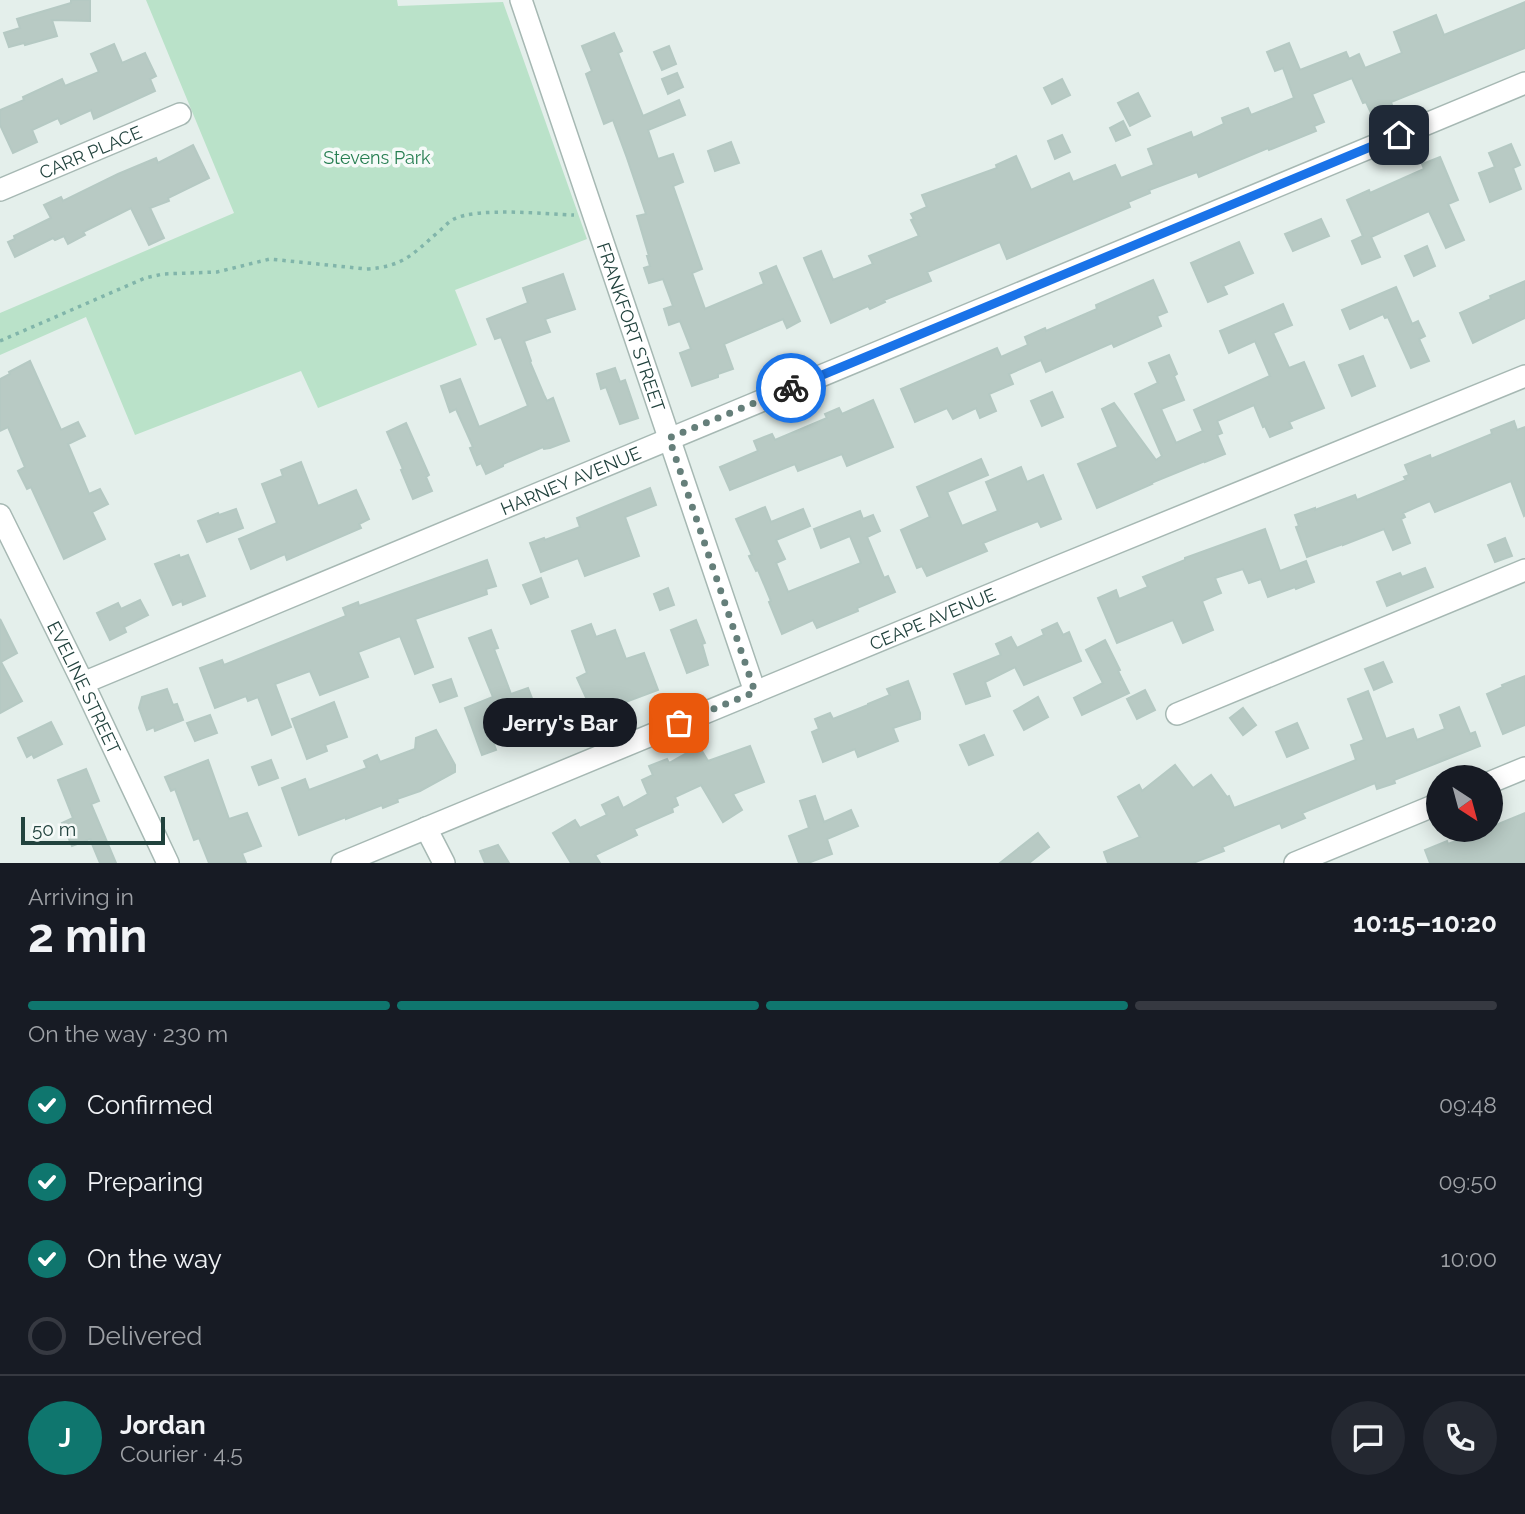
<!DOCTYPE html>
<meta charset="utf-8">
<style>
:root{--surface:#171b24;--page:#242831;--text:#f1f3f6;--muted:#9ea1a6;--line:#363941;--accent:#0f766e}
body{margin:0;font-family:Raleway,sans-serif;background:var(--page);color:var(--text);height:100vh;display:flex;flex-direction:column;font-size:26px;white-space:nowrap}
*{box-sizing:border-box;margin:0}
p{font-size:23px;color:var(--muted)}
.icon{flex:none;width:38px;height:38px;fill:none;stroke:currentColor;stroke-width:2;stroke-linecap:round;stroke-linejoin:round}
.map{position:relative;height:863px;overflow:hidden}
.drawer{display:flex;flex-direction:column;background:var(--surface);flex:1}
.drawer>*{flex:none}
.needle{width:46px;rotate:144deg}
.tools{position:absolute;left:1426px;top:765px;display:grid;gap:14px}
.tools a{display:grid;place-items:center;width:77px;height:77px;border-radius:50%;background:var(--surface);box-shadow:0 4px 18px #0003;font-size:35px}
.scale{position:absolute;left:21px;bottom:18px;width:144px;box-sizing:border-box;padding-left:7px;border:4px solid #21423d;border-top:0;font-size:19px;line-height:24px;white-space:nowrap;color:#21423d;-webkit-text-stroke:5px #f5faf8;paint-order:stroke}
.pin{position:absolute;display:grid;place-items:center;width:60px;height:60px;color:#fff;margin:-30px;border-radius:14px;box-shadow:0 4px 10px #0006}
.courier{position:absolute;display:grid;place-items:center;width:70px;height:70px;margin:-35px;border:5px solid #1a73e8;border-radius:50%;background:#fff;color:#222;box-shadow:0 2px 9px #0007}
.bubble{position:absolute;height:49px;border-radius:24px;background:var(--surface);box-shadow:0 4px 18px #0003;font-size:23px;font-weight:700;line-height:49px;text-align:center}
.summary em{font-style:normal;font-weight:700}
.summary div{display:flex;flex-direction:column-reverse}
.summary{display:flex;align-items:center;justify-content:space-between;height:119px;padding:0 28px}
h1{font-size:46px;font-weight:700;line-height:52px}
.bar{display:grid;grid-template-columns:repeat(4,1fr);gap:10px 7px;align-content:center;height:84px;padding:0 28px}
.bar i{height:9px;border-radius:5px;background:var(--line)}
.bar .on{background:var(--accent)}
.bar p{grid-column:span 4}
.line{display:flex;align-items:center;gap:18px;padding:0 28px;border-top:2px solid var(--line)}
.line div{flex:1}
.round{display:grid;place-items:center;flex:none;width:74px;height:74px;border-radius:37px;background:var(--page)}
ol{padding:0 28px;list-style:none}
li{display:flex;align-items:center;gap:21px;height:77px}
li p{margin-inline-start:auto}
li .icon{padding:7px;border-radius:50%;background:var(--accent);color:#fff;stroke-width:4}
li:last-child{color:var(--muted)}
li i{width:38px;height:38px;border:4px solid var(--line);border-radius:50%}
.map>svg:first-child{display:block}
</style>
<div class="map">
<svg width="1525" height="863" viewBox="0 0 1525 863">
<rect width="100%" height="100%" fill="#e4efeb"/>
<polygon fill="#bae2c9" points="146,0 397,0 398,6 503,2 587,239 455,290 477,345 318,408 301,371 135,435 86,317 0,355 0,313 234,213"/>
<g fill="#b8cac4" stroke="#b5c9c3" stroke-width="2">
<polygon points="71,0 90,0 90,21 52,20 57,36 25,45 24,43 9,47 4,33 20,28 17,19 71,3"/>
<polygon points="1525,2 1525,48 1391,102 1392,105 1371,113 1366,102 1363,103 1352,78 1312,94 1324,122 1314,126 1316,131 1269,150 1268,148 1199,177 1197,172 1149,190 1150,193 1128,202 1130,207 1007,259 1000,242 927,272 931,281 884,300 885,302 870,309 868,306 831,323 804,258 821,251 833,280 873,264 869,256 919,236 911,220 914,219 911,214 927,207 922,195 997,168 996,165 1016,156 1031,190 1069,173 1073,182 1115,165 1121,178 1154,165 1148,149 1191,132 1193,138 1224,124 1222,118 1248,108 1251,115 1294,98 1283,68 1275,71 1267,52 1289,43 1300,70 1346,52 1349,59 1359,54 1365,68 1402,53 1394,32 1436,15 1444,35"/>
<polygon points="614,33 622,51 618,53 643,116 679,100 685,115 648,130 658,159 673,154 683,182 673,186 702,269 692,273 705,309 764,284 760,273 776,266 800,321 787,328 783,319 724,344 733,369 718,374 718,377 692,386 680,353 691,349 680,321 669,325 664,309 673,306 663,279 649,283 644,268 650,266 647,256 649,256 637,216 646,214 627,158 613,120 604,124 586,74 592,71 582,46"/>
<polygon points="114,44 122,63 145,53 156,76 150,79 155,91 94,119 91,110 61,124 58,118 32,130 37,142 13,153 0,125 0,110 24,100 23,97 62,79 65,86 99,72 91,54"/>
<polygon points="669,46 676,64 662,70 654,52"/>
<polygon points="677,73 683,87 668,94 662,79"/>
<polygon points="1062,79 1070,95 1052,104 1044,88"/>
<polygon points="1138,93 1150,116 1130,126 1118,103"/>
<polygon points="1123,121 1130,135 1116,141 1110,128"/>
<polygon points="1062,135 1070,152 1055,159 1048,141"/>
<polygon points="731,142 739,163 715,171 708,151"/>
<polygon points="1511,144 1520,165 1513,168 1521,189 1490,202 1479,173 1495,167 1489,153"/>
<polygon points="193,145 209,178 168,198 169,201 150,208 164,238 149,245 131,208 83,232 85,235 68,244 64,236 55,240 53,238 15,257 8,242 15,239 14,236 51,218 44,205 61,197 63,201 118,174 156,158 158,163"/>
<polygon points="1440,157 1458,200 1448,204 1464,240 1446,248 1429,211 1371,237 1380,257 1362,264 1352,241 1363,236 1347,200 1369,190 1370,193 1424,169 1422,164"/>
<polygon points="1321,219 1329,236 1293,251 1285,234"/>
<polygon points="1239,242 1253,273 1223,286 1227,294 1208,302 1191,263"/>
<polygon points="1427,246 1435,266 1414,276 1405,256"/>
<polygon points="563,274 575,309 545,319 550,332 524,341 531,361 530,362 544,395 547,401 553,398 569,441 550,448 544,449 543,447 503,464 503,466 486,474 481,463 477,465 470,448 473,447 456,409 450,412 441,386 460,379 479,427 528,406 501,337 495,339 487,319 528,303 523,288"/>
<polygon points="1153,280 1167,312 1157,316 1161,326 1114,347 1112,343 1046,372 1041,360 1009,374 1013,384 989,394 996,411 980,418 976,408 953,419 947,408 915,422 901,389 997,348 1001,357 1028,345 1025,337 1045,328 1046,331 1097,309 1096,305"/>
<polygon points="1525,281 1525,318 1473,343 1460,313 1491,299 1490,296"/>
<polygon points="1396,287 1412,324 1418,321 1425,336 1419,339 1429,361 1411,368 1388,317 1385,318 1383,314 1350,329 1342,310"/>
<polygon points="1283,304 1292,325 1273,333 1289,368 1304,362 1324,408 1289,422 1292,428 1270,437 1265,426 1263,427 1254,405 1217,421 1222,433 1217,435 1225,454 1205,462 1205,461 1151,483 1152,484 1097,508 1078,464 1118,447 1102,409 1114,403 1156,460 1162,456 1135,394 1158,383 1149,363 1169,355 1177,374 1174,376 1184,400 1161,409 1176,443 1203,431 1194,410 1270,376 1255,341 1229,353 1220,331"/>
<polygon points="1363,356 1375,386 1352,396 1339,365"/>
<polygon points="30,361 61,430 78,422 85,436 68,444 89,494 100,489 108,504 92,512 105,539 64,559 31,487 27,489 18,471 25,467 8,427 0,431 0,379 10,374 9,372"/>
<polygon points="615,368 620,382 625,380 638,418 620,424 606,387 601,389 597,374"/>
<polygon points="1052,392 1063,417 1042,426 1031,401"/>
<polygon points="873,400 893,447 847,466 842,454 798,471 795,464 730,490 720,467 758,451 754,441 772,434 775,440 827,418 825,414 839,408 842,414"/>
<polygon points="1514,421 1517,430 1525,427 1525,515 1524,516 1511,481 1435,512 1430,501 1403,513 1405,517 1401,519 1410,543 1393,550 1384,529 1343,545 1343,544 1307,557 1296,527 1299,526 1295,515 1315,508 1315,510 1355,495 1357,500 1406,480 1404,477 1409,475 1405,465 1430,455 1431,459 1492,434 1491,430"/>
<polygon points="406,423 429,475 426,477 432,491 413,499 401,470 403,469 387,432"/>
<polygon points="981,459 988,475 947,492 962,526 998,511 986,482 1021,467 1027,482 1043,475 1061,519 1041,527 1038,521 983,543 987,551 927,576 922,566 917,568 901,530 930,517 917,487"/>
<polygon points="301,462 318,506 356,490 369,519 359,524 361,528 287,560 285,554 251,569 239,539 277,523 262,484 283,476 281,470"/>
<polygon points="650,488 656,505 625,517 639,556 585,576 578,558 541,572 530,543 544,538 545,540 580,527 577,518"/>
<polygon points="765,507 771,522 803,509 810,526 776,540 785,559 776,563 788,592 861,563 850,536 821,548 814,529 860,511 863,519 873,515 880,531 867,537 884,578 888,576 895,592 857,608 858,611 817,628 813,620 782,634 769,602 771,601 758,570 756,571 749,556 752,555 736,519"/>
<polygon points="236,509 243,528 207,542 198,521 218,513 219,515"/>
<polygon points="1265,529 1280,571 1306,561 1314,582 1296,589 1295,587 1268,597 1261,579 1249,583 1243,569 1215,578 1221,593 1202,601 1213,630 1183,643 1173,620 1117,643 1098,598 1116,590 1119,599 1148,587 1143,577 1185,560 1185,558"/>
<polygon points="1505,538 1512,556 1495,562 1488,545"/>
<polygon points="179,555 180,558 188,555 205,596 183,605 182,601 173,605 155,564"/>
<polygon points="487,560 496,586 486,589 487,594 415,619 433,667 415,674 400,636 358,652 368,677 320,695 310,671 275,684 291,727 272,735 258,697 248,701 246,696 215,708 200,668 222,660 224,665 346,616 343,608 358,602 359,606"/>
<polygon points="1425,568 1433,587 1387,606 1377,582 1400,573 1402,577"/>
<polygon points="541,578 548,597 531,604 523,585"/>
<polygon points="668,588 674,605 660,610 654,594"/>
<polygon points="140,600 148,615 124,627 126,632 110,640 97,613 118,603 121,609"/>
<polygon points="0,619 17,653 1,662 22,701 0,713"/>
<polygon points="696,620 705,643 702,644 708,665 687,673 671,630"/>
<polygon points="1057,623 1063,635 1069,632 1081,661 1024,685 1015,667 985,682 990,696 966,704 954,674 1001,655 996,644 1011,637 1017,648 1044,635 1042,630"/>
<polygon points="591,624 596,637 615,630 626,659 644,653 658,690 599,712 595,702 589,704 577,678 587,673 572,631"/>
<polygon points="491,630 498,648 494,649 511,694 528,688 545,732 529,738 526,731 494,744 496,750 482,755 465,708 493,697 469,638"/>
<polygon points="1105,640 1120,670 1118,671 1129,693 1082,715 1074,698 1103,683 1086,650"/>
<polygon points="1383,662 1392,682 1374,690 1365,669"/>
<polygon points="1525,676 1525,725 1503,734 1487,694 1503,687 1502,685"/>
<polygon points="451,679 457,696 440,702 433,685"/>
<polygon points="908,681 920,713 920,719 893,728 898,741 858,757 855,749 823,762 812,732 819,729 815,719 830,713 833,719 868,705 868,704 890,695 887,689"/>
<polygon points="167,689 173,705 177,704 183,720 155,731 154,727 147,730 139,708 142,697"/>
<polygon points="1145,690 1155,710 1137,719 1127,699"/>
<polygon points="1368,691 1386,739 1413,729 1417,740 1445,729 1440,715 1459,707 1470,734 1475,732 1480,746 1394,780 1395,783 1377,789 1375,783 1302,813 1305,818 1282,828 1280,823 1222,847 1224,851 1193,863 1108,863 1104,852 1140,837 1118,797 1139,785 1142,791 1175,765 1193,788 1211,775 1227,797 1229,796 1234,808 1356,760 1351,745 1364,740 1348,699"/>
<polygon points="1038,697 1048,717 1024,730 1014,711"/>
<polygon points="334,702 347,737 325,745 327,751 307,759 292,719"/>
<polygon points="1243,708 1256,725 1243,735 1230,718"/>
<polygon points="210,715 217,733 195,741 187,723"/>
<polygon points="51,722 62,744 34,758 32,754 27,757 18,738"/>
<polygon points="1297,723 1308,748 1287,757 1276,732"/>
<polygon points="436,730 455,765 455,772 420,791 397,799 398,802 383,808 382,805 346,819 346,817 299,835 282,788 305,779 309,790 367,768 364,761 377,755 380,762 415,749 416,738"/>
<polygon points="984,735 993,755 969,765 960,745"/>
<polygon points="699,746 708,761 750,746 764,782 733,794 742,810 723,822 701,785 675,797 678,805 672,808 673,812 634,829 637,835 595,855 600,863 571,863 553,833 575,820 580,828 607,815 602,805 618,797 623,808 648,794 642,780 653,775 649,766 667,759 669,763"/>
<polygon points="208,760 229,819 247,813 261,846 242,853 246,863 209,863 199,838 194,840 175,789 171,791 165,777"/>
<polygon points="271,760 278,778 259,785 252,767"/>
<polygon points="86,769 99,801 91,804 116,863 100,863 90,839 72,846 62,823 73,818 58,780"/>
<polygon points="815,796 824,822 851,810 858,826 827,839 832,854 808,863 799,863 789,836 809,828 800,801"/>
<polygon points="1525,813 1525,863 1430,863 1425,850 1447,841 1448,844 1484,830 1491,830 1491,827"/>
<polygon points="1038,833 1049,847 1029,863 1000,863"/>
<polygon points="498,845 509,863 485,863 480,851"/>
</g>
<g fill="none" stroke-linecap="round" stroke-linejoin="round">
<defs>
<g id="minor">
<path id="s1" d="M521,0L755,692"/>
<path id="s2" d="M0,190L180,114"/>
<path id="s3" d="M0,515L83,683L168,863"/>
<path id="s4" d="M83,683L1525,83"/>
<polyline points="1177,714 1525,570"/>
<polyline points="1491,782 1525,768"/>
<polyline points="426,828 444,863"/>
<path id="s5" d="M342,863L1057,567L1525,376"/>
<polyline points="1295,863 1438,804"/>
</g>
</defs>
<use href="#minor" stroke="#a6b8b3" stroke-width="24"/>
<path stroke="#81b5aa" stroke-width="3.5" stroke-dasharray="3.5 5" stroke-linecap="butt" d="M0,341L145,278L163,274L217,272L270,259L366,269C402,267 412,255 437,233C443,228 448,222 454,219C479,207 544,214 574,215"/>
<use href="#minor" stroke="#fff" stroke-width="21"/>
</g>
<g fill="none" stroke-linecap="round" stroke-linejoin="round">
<polyline stroke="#657f7a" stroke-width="7" stroke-dasharray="0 12.6" points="679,723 755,692 669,438 791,388"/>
<polyline stroke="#1a73e8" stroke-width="9" points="791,388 1399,135"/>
</g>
<g text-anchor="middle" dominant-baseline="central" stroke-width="7" stroke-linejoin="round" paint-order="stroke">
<g font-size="18" fill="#21423d" stroke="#f5faf8">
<text stroke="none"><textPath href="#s2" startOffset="98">CARR PLACE</textPath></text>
<text stroke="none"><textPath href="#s1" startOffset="345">FRANKFORT STREET</textPath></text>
<text stroke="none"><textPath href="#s4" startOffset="528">HARNEY AVENUE</textPath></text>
<text stroke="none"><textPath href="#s5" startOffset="639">CEAPE AVENUE</textPath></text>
<text stroke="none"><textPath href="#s3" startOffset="192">EVELINE STREET</textPath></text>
</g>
<g font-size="18" fill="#267e51" stroke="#f5faf8">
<text x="377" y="157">Stevens Park</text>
</g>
</g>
</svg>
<div class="tools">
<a><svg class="needle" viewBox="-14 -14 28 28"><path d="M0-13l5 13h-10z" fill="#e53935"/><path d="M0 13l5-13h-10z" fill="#9ea1a6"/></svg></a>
</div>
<div class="scale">50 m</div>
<div class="pin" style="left:679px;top:723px;background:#ea580c"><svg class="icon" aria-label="bag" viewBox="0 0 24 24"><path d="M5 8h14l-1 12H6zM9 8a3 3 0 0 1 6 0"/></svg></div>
<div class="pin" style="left:1399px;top:135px;background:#1f2937"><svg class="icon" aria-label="home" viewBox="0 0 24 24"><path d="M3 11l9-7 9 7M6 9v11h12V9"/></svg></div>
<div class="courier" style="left:791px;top:388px"><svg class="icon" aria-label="bike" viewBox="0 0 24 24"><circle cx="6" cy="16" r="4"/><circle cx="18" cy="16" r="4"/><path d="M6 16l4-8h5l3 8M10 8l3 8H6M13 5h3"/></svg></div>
<div class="bubble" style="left:483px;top:698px;width:154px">Jerry's Bar</div>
</div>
<section class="drawer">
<div class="summary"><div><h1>2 min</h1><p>Arriving in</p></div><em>10:15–10:20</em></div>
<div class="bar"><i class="on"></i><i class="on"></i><i class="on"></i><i></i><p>On the way · 230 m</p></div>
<ol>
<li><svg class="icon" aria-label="check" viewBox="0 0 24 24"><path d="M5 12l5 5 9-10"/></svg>Confirmed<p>09:48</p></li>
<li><svg class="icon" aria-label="check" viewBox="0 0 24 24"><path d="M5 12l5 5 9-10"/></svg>Preparing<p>09:50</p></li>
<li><svg class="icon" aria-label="check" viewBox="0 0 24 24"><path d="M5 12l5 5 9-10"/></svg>On the way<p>10:00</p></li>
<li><i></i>Delivered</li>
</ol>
<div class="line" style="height:126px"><b class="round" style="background:var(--accent);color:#fff">J</b><div><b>Jordan</b><p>Courier · 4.5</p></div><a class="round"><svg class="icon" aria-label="chat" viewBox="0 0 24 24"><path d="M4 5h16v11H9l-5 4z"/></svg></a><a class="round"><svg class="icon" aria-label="phone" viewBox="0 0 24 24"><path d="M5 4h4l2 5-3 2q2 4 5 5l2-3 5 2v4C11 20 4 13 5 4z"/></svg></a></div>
</section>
